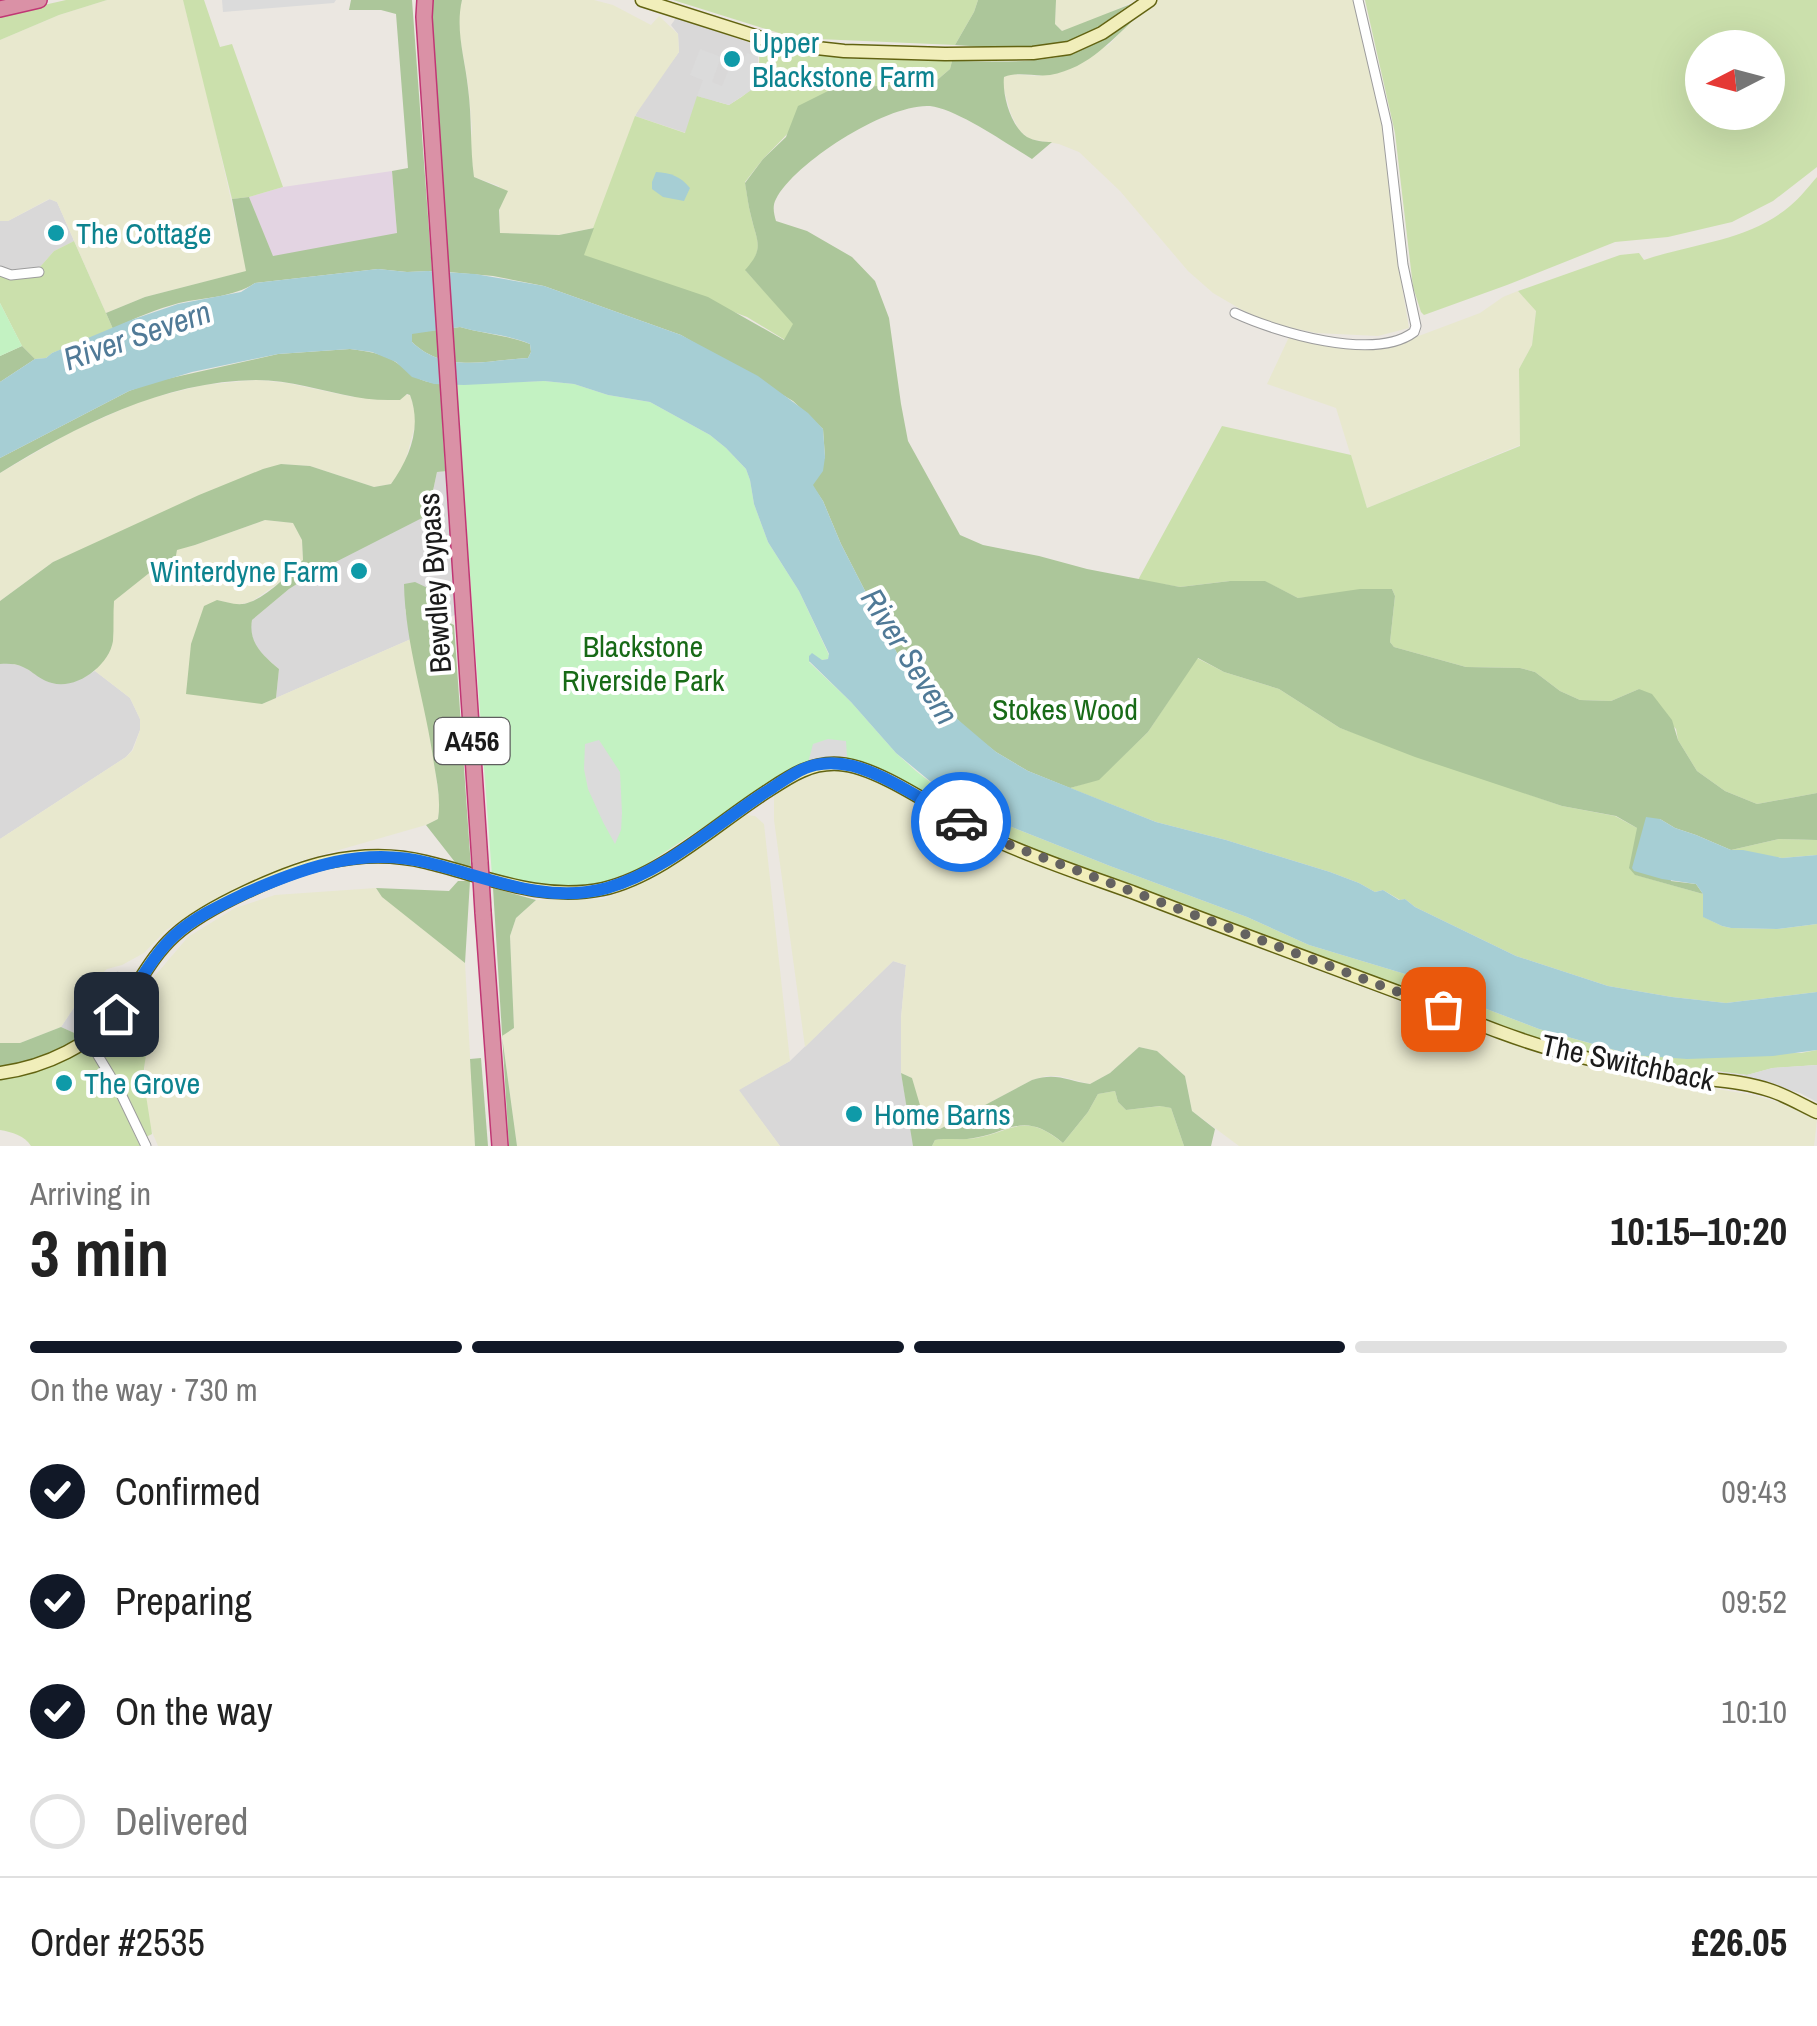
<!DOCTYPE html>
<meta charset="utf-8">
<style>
:root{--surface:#fff;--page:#f2f2f2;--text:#222;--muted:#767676;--line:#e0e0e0;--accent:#111827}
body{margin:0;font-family:"Archivo Narrow",sans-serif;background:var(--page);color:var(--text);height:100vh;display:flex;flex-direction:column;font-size:38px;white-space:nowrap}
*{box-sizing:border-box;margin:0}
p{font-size:32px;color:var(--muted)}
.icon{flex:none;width:55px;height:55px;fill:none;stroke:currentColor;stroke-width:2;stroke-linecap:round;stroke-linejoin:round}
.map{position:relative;height:1146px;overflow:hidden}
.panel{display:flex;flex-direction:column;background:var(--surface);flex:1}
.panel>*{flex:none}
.needle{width:65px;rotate:264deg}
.fabs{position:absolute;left:1685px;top:30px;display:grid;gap:20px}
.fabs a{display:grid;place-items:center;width:100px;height:100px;border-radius:50%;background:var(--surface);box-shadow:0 10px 40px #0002;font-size:50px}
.pin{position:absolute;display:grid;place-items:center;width:85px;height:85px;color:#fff;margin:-42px;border-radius:20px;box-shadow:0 5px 15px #0006}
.courier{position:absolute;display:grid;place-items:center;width:100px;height:100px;margin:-50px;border:8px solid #1a73e8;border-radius:50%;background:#fff;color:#222;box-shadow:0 2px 12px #0007}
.overview em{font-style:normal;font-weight:700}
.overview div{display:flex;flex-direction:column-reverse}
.overview{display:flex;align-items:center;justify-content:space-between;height:170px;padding:0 30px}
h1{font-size:65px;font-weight:700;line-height:75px}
.bar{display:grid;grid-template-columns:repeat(4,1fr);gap:15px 10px;align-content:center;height:120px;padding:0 30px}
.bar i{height:12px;border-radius:8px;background:var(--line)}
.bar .current{background:var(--accent)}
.bar p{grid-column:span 4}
.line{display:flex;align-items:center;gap:25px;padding:0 30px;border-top:2px solid var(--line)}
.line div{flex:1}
ol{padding:0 30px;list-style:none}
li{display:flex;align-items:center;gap:30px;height:110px}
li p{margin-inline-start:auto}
li .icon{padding:10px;border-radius:50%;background:var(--accent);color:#fff;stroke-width:4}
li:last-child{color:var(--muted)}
li i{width:55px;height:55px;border:5px solid var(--line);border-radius:50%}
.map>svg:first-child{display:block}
</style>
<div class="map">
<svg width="1817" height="1146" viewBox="0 0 1817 1146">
<rect width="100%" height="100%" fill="#ebe7e1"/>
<g fill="#d9d8d8">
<polygon points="676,18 763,47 758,57 686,133 635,116 645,98 679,52 678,34 671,25"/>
<polygon points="50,199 57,202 74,241 54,251 40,267 33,270 12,273 0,269 0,221 8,221"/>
<polygon points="448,471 456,614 446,620 440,618 436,612 405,609 411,639 276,698 279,669 257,650 250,630 252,620 289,589 431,500 437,472"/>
<polygon points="7,663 22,666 49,682 80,679 95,671 130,698 140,719 140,730 132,750 126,757 0,839 0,664"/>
<polygon points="893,961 906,965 901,1018 901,1073 914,1146 780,1146 738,1090 790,1061"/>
<polygon points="118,971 124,982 112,1008 90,1032 81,1036 61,1027 79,1000 81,986 93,985"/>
</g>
<polygon fill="#e3d4e2" points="392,171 397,234 273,257 249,197 283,187"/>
<g fill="#e8e8ce">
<polygon points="107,0 183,0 206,89 247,271 145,297 106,313 57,202 49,199 8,221 0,221 0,40 59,15"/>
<polygon points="462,0 594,0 613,5 651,25 659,16 678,34 679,52 636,114 594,228 559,235 500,233 499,186 474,177 470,149 472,128 468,84 457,19"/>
<polygon points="1056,0 1137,0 1085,24 1062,31 1055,24"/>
<polygon points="1158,0 1353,0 1382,126 1398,263 1409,328 1378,336 1316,333 1270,323 1242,310 1213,293 1188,271 1120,191 1079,152 1059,144 1029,139 1019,130 1011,114 1002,83 1004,77 1009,74 1039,76 1109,45 1124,28"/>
<polygon points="1518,291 1536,310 1532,345 1519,369 1520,445 1367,508 1336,408 1267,384 1289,337 1400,343 1480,313 1503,297"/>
<polygon points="257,380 287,383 353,397 410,395 417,418 404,466 391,484 374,487 310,466 281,464 53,562 0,601 0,473 71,432 143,400 203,385"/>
<polygon points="265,520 294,523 302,540 303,560 287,577 251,602 236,605 217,600 262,704 411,639 430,732 440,805 438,819 426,825 297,862 218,898 166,930 144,953 122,965 107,969 96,979 82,982 79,1000 61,1027 20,1043 0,1043 0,839 126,757 133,750 140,730 140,719 130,698 95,671 112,646 113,601 153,570 174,566 177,549 195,545"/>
<polygon points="822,768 865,773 982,839 989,846 1547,1057 1598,1069 1753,1095 1789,1105 1817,1120 1814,1146 1239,1146 1192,1111 1185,1076 1157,1051 1139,1047 1110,1073 1090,1084 1059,1076 1046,1076 1032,1080 940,1129 927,1129 924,1124 912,1078 901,1073 901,1018 906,965 893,961 805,1047 774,820 774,793"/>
<polygon points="745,815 755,816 764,824 790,1061 739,1090 780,1146 517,1146 502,1035 514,1028 510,936 516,918 536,900 604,899 646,881"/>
<polygon points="376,888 383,897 465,963 475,1146 158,1146 150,1127 144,1090 145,1060 134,1021 147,985 188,937 235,908 275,895"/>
</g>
<g fill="#cbe0ac" fill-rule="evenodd">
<polygon points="66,0 107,0 59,15 0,40 0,15"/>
<polygon points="183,0 204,0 220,47 232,44 283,187 249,197 232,199"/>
<polygon points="673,0 978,0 974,12 955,45 818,39 782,34"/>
<path d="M1365,0H1817V167L1773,201L1732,222L1668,237L1615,242L1507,285L1424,315L1421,312L1413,287L1395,133ZM1702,48H1768V112H1702Z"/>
<path d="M763,47L855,59L952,61L950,69L936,81L830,90L763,159L745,182C747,193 748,205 751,216C757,242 765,247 746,271L794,324L785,340L747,317L583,255L635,116L685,133L697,96L729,105C748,93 758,88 759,64C760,51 757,60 763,47Z"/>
<path d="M1817,177V793L1757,804L1725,791L1697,771L1678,740L1676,729L1639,689L1611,701L1580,700L1560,691L1535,672L1520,668L1466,667L1394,647L1390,642L1395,596L1392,589L1298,598L1264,581H1230L1180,587L1138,580L1222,426L1351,455L1367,508L1520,446L1519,369L1532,345L1536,311L1518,291L1620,255L1639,253L1644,260C1694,243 1749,241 1790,206C1800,198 1808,187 1817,177Z"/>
<polygon points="74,241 113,329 52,353 46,358 35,359 22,346 0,303 0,269 6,272 33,270 40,267 54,251"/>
<polygon points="1197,658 1224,672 1279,689 1340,728 1562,806 1615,816 1637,828 1636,875 1703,894 1704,917 1722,926 1731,928 1777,929 1817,924 1817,992 1726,1003 1672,997 1608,986 1516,956 1415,907 1405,899 1400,900 1383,890 1375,892 1359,883 1330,872 1226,840 1156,822 1070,788 1099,779 1148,732"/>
<polygon points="1004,824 1110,866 1247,917 1309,945 1425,980 1463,1000 1539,1029 1629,1054 1801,1053 1817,1050 1817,1065 1773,1068 1747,1075 1601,1056 1550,1043 994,836"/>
<polygon points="1779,839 1817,840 1817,855 1782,858 1731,850"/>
<polygon points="122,1017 147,1023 150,1026 143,1076 152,1134 146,1137 95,1042 97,1038"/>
<path d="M89,1045L120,1102L140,1146H31C25,1136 12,1132 0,1130V1076Z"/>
<path d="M1115,1091L1118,1102L1126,1110L1161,1106L1171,1108L1184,1146H932L935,1140C946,1138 956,1140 966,1139C1010,1136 1020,1108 1063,1143L1088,1112L1098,1094Z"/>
</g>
<g fill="#acc69a">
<path d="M351,0H412L432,271L407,272L378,269L255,283C232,298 205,297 179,303C157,309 134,318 113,329L106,313L145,297L246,271L232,199L249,197L273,256L397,233L392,171L408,168L396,14L381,10H349Z"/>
<path d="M430,0H462C455,30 465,58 468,88C472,118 470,147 474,177L508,191L499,210L500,233L559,235L594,228L584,255L708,297L784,340L793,324L745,270C765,248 757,242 751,216C748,205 747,194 745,183L763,159L786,137L798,106L830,90L936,81L950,69L952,61C991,61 1043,65 1079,51C1101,42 1121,25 1141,13C1113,38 1090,68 1050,75C1035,77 1018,71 1004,77C1002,95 1011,127 1027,137C1034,141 1044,142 1052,142L1032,159C1007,144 957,109 930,106C888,103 795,162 776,199C772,206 774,214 776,221L807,231L852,257L875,281L889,318L901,404L908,441L960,535L983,545L1039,556L1087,569L1180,587L1230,581H1265L1298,598L1360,589H1392L1395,596L1390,642L1394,647L1466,667L1520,668L1535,672L1560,691L1580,700L1611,701L1639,689L1652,694L1672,720L1678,740L1697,771L1725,791L1757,804L1817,793V840L1779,839L1731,850L1696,835L1675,828L1660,819L1671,881L1696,884L1703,894L1635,875L1629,868L1637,828L1616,816L1562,806L1415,757L1340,728L1279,689L1224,672L1198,658L1148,732L1099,780L1070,788L1028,771L996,752L969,731L917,679L899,657L841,544L823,501L812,485L825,457L823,429L793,401L681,335L544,286L493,276L448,272Z"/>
<path d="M978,0H1056L1055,24L1062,31L1131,4C1109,18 1086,39 1061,44C1027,51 989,47 955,45L974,12Z"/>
<path d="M460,327C484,334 507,335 530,344L531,352L528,358C487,360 445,374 412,342V333Z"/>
<polygon points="22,346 35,359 0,382 0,356"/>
<path d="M350,349C366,351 383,353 397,363C414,375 416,381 440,384L445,467H448V471L437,472L431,500L422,518L316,572L289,589L252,620C248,643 263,655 279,669L276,698L262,704L186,694L191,644L204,606L217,600C227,602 239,607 250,602C268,596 290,573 303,560L302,540L293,523L265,520L195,545L177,550L174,566L166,577L153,570L114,601C113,614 114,628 113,641C109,666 76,690 52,683C31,677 29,661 0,664V601L53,562L199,495L263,469L281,464L310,466L374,487L391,484C410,457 422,427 410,395L407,394L400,400C385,400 370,400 355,397C322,391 290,380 256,380C164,381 76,426 0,473V458L129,391L153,382L278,354Z"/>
<path d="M415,582L430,589L440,618L454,625L471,868L458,866L426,825L438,819C441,800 437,782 434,764C426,704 405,644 404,584Z"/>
<polygon points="458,881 470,881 465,963 382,897 376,888 449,891"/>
<polygon points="493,888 536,900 516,918 510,936 514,1028 502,1036 517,1146 509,1146"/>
<path d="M61,1027L81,1036C63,1057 26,1062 0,1069V1043H20Z"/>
<path d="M1139,1047L1157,1051L1185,1076L1192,1111L1215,1129L1211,1146H1184L1171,1108L1160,1106L1126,1110L1118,1102L1115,1091L1098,1094L1088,1112L1063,1143C1021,1108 1009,1135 967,1139C956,1140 946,1138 935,1140L932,1146H913L901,1073L912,1078L927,1129H940L1032,1080C1057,1072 1067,1081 1090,1084L1110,1073Z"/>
<polygon points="481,1058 488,1146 475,1146 470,1059"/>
</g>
<g fill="#c3f2c2">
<polygon points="0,303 22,346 0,356"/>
<polygon points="544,381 574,384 608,395 650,402 710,435 726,448 746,469 750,480 754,504 768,542 799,591 829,655 828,659 809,662 851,702 896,753 916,771 948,796 1004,824 994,836 856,760 788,772 639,869 592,886 542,887 492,876 456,384"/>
</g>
<g fill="#dbdbdb">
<polygon points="222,0 336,0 334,3 223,12"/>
<polygon points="700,49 721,57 712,82 722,86 732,61 742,64 747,53 758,57 759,78 753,89 729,105 697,96 703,80 690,75"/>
<polygon points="828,739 846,741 847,757 808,763 813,744"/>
<polygon points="599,740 620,772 622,813 621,830 615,844 603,822 588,789 584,769 585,744"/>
<polygon points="1817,1065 1817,1102 1800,1093 1715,1071 1747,1075 1772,1068"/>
</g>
<g fill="#a6ced4" fill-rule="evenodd">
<path d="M656,172C671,173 680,176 690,188L684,201L663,197L652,189V182Z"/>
<path d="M378,269L407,272L428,271L475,274L544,286L681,335L758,376L808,413L823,429L825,457L823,471L813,485L823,501L841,544L899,657L949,712L996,752L1028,771L1156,822L1226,840L1330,872L1359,883L1375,892L1383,890L1399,900L1405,899L1415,907L1516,956L1608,986L1672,997L1726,1003L1817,992V1050L1773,1056L1687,1059L1633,1055L1539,1029L1463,1000L1425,980L1309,945L1247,917L1110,866L1004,824L948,796L896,753L851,702L809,661V656L812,653L822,660L828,659L829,654L799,591L768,542L754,504L750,480L746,469L726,448L710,435L650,402L608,395L574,384L544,381L464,385L434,384L412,377L396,362L372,352L350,349L278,354L192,372L129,391L0,458V382L35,359L46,358L52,353L131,320L178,304L241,292L255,283ZM460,327C484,334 507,334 530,344L531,352L528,358C487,360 445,374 412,342V334Z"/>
<polygon points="1646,817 1660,819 1675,828 1696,835 1731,850 1743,850 1782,858 1817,855 1817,924 1777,929 1731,928 1722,926 1703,917 1703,894 1696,884 1662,879 1634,871 1632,868"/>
</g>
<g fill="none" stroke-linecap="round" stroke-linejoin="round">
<defs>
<g id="street">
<polyline points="0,271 11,275 39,272"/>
<path d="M1235,313C1276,332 1374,362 1414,332L1416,326L1403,265L1387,125L1358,0"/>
<polyline points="88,1039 120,1092 146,1146"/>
</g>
<g id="secondary">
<polyline points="642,0 780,44 844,51 945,54 1033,53 1069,48 1102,33 1150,0"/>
<path d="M0,1073C45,1067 93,1045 121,1008C139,984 151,957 174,936C205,907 286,871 327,862C359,855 394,854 426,862C485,876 541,902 603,889C661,876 716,824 766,792C789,777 810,762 839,764C881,766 950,819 991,838C1036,859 1085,875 1132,892C1225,928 1320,963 1414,998C1460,1016 1507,1037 1555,1050C1597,1062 1640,1070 1683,1076C1712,1080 1744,1081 1772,1091C1787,1096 1802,1105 1817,1112"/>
</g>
<g id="highway">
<polyline points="425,0 424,17 480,862"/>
<polyline points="0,9 39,0"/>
<polyline points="483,912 500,1146"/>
</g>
</defs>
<use href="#street" stroke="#9c9c9c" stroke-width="11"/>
<use href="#secondary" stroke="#626311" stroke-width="15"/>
<use href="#highway" stroke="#c03774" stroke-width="18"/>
<use href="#street" stroke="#fff" stroke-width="9"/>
<use href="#secondary" stroke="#f1eeba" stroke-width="12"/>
<use href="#highway" stroke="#da91a6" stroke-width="15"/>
<defs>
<polyline id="highway-bridge" points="480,862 483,912"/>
</defs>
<use href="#highway-bridge" stroke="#c03774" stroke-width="18" stroke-linecap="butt"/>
<use href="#highway-bridge" stroke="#da91a6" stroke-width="15"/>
</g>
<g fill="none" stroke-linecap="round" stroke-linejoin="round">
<polyline stroke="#646260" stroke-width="10" stroke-dasharray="0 18" points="961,822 991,838 1443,1009"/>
<path stroke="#1a73e8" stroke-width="12" d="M116,1014C137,989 150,958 175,935C195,917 221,905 246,893C305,867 364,846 429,863C487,877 546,905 607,888C665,872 718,822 769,790C783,781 798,769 815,765C828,762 841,763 853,766C887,775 929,804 961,822"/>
</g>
<g fill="#0f9aa8" stroke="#fff" stroke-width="4">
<circle cx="732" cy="59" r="10"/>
<circle cx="56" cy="233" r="10"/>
<circle cx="359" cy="571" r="10"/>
<circle cx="64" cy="1083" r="10"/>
<circle cx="854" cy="1114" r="10"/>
</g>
<g text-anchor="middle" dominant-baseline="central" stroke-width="8" stroke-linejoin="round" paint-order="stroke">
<rect fill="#fff" stroke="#5f5f5f" stroke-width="2.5" x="434.5" y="718" width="75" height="46" rx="8"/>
<g font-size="28" font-weight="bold" fill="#1b1b1b">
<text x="472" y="741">A456</text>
</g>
<g font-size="30" fill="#0d838f" stroke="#fff" text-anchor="start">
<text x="752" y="42">Upper<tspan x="752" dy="34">Blackstone Farm</tspan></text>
<text x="76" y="233">The Cottage</text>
<text x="339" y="571" text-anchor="end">Winterdyne Farm</text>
<text x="84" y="1083">The Grove</text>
<text x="874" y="1114">Home Barns</text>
</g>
<g font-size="30" fill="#1b1b1b" stroke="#fff">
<text transform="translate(434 583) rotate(-94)">Bewdley Bypass</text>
<text transform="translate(1628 1062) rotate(12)">The Switchback</text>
</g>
<g font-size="30" fill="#186a17" stroke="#fff">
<text x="643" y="646">Blackstone<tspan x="643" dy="34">Riverside Park</tspan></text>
<text x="1065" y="709">Stokes Wood</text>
</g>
<g font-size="32" font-style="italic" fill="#507a97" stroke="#fff">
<text transform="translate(137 335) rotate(-19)">River Severn</text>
<text transform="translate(910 656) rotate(58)">River Severn</text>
</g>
</g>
</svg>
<div class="fabs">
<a><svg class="needle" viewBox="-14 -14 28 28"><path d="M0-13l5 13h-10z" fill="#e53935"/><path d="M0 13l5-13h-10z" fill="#767676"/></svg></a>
</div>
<div class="pin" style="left:1443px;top:1009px;background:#ea580c"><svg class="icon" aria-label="bag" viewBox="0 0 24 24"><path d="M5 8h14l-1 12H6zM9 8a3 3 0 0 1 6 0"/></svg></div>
<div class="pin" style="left:116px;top:1014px;background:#1f2937"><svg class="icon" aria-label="home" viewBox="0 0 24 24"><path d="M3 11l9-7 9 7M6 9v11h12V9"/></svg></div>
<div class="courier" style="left:961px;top:822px"><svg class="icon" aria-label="car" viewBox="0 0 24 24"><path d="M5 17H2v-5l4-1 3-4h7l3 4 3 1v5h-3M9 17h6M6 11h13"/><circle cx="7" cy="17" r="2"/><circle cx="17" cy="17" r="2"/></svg></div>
</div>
<section class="panel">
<div class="overview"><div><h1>3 min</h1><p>Arriving in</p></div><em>10:15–10:20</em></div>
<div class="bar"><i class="current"></i><i class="current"></i><i class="current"></i><i></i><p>On the way · 730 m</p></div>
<ol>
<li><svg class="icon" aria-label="check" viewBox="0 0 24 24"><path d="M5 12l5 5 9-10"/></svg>Confirmed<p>09:43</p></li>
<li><svg class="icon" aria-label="check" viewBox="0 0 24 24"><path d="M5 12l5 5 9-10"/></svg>Preparing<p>09:52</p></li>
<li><svg class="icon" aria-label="check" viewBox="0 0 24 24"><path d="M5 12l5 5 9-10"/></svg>On the way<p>10:10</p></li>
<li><i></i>Delivered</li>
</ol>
<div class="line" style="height:130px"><div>Order #2535</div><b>£26.05</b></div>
</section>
